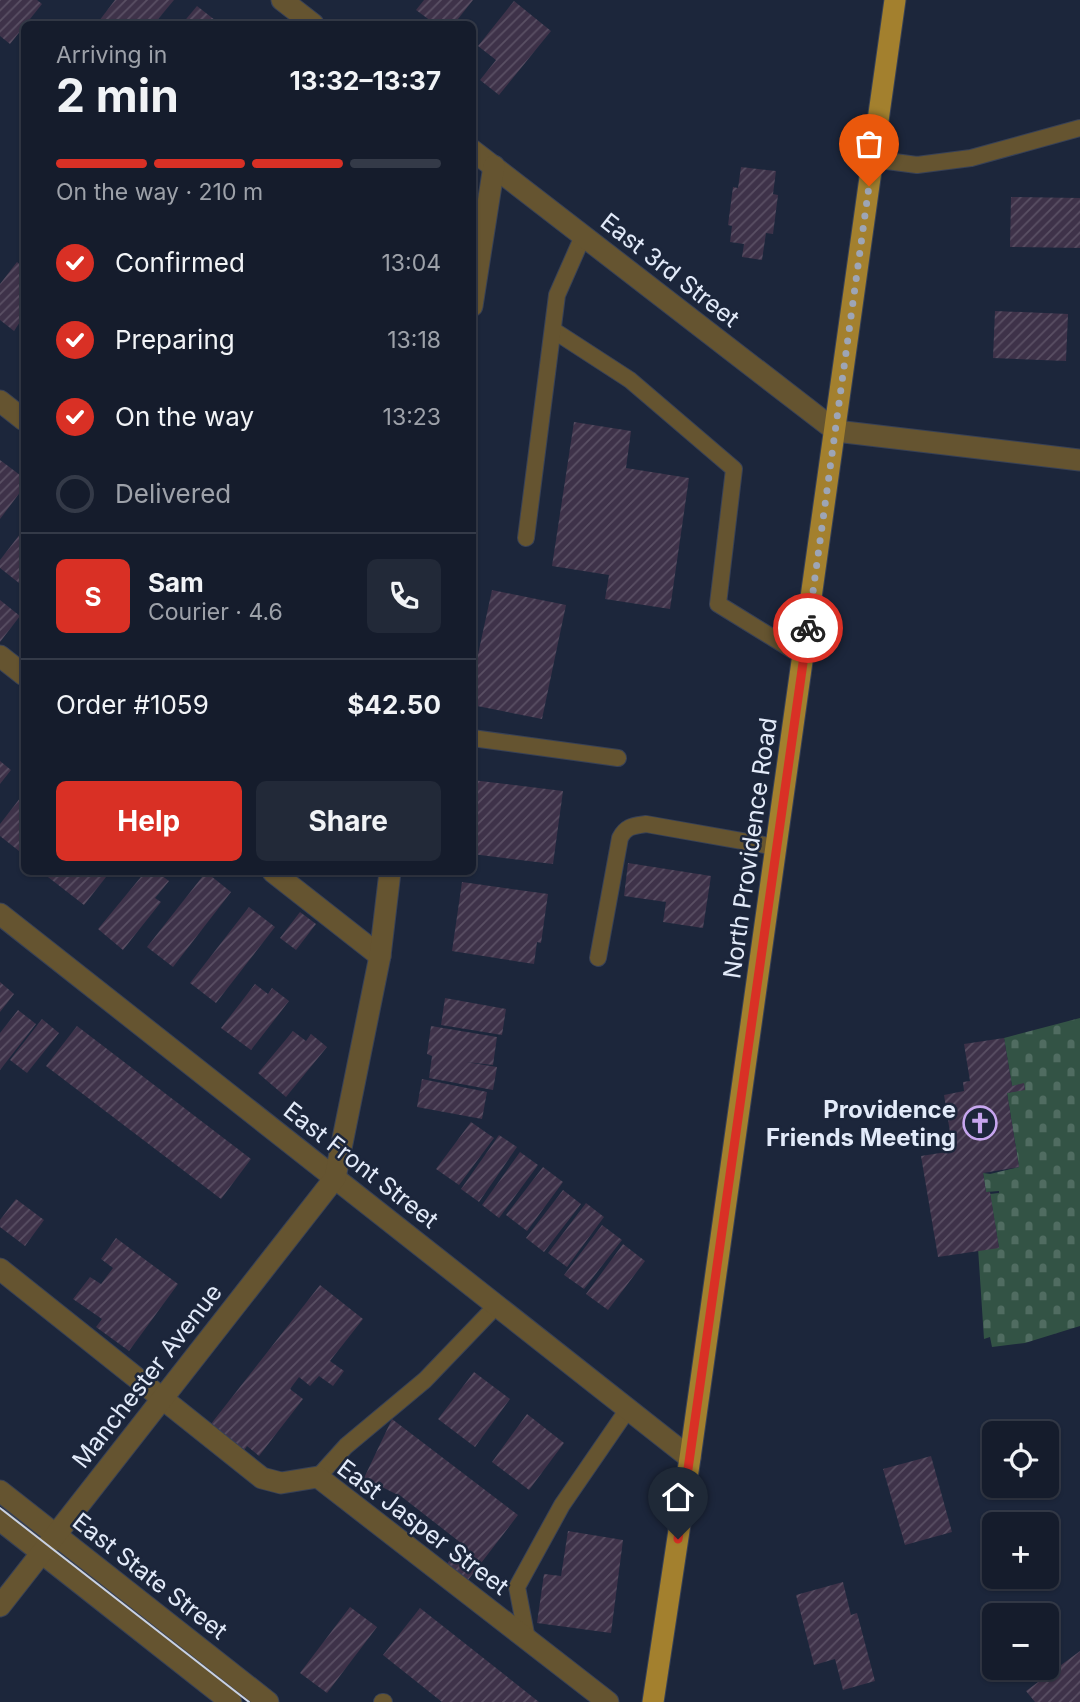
<!DOCTYPE html>
<meta charset="utf-8">
<style>
:root{--surface:#151c2c;--page:#222938;--text:#f1f3f6;--muted:#9da1a9;--line:#343a48;--accent:#d93025}
body{margin:0;font-family:Inter,sans-serif;background:var(--page);color:var(--text);height:100vh;display:flex;flex-direction:column;font-size:26px;white-space:nowrap}
*{box-sizing:border-box;margin:0}
p{font-size:23px;color:var(--muted)}
.icon{flex:none;width:38px;height:38px;fill:none;stroke:currentColor;stroke-width:2;stroke-linecap:round;stroke-linejoin:round}
.map{position:relative;flex:1;overflow:hidden}
.details{position:absolute;left:21px;top:21px;width:455px;height:854px;display:flex;flex-direction:column;background:var(--surface);border-radius:10px;box-shadow:0 2px 5px #0004,0 0 0 2px var(--line)}
.details>*{flex:none}
.controls{position:absolute;left:982px;top:1421px;display:grid;gap:14px}
.controls a{display:grid;place-items:center;width:77px;height:77px;border-radius:10px;background:var(--surface);box-shadow:0 2px 5px #0004,0 0 0 2px var(--line);font-size:35px}
.pin{position:absolute;display:grid;place-items:center;width:60px;height:60px;color:#fff;margin:-72px -30px;border-radius:50% 50% 50% 0;rotate:-45deg;box-shadow:0 0 7px #0007}
.pin .icon{rotate:45deg}
.courier{position:absolute;display:grid;place-items:center;width:70px;height:70px;margin:-35px;border:5px solid #d93025;border-radius:50%;background:#fff;color:#222;box-shadow:0 2px 9px #0007}
.overview em{font-style:normal;font-weight:700}
.overview div{display:flex;flex-direction:column-reverse}
.overview{display:flex;align-items:center;justify-content:space-between;height:119px;padding:0 35px}
h1{font-size:46px;font-weight:700;line-height:52px}
.bar{display:grid;grid-template-columns:repeat(4,1fr);gap:10px 7px;align-content:center;height:84px;padding:0 35px}
.bar i{height:9px;border-radius:5px;background:var(--line)}
.bar .selected{background:var(--accent)}
.bar p{grid-column:span 4}
.line{display:flex;align-items:center;gap:18px;padding:0 35px;border-top:2px solid var(--line)}
.line div{flex:1}
.round{display:grid;place-items:center;flex:none;width:74px;height:74px;border-radius:10px;background:var(--page)}
ol{padding:0 35px;list-style:none}
li{display:flex;align-items:center;gap:21px;height:77px}
li p{margin-inline-start:auto}
li .icon{padding:7px;border-radius:50%;background:var(--accent);color:#fff;stroke-width:4}
li:last-child{color:var(--muted)}
li i{width:38px;height:38px;border:4px solid var(--line);border-radius:50%}
.action{display:flex;gap:14px;margin-top:auto;padding:14px 35px}
.action a{flex:1;height:80px;border-radius:10px;background:var(--accent);color:#fff;font-size:28px;font-weight:700;line-height:80px;text-align:center}
.action a+a{background:var(--page);color:var(--text)}
.map>svg:first-child{display:block}
</style>
<div class="map">
<svg width="1080" height="1702" viewBox="0 0 1080 1702">
<defs>
<pattern id="cemetery-stones" width="16" height="16" patternUnits="userSpaceOnUse" patternTransform="scale(1.75)"><rect width="16" height="16" fill="#335345"/><path d="M2 7V4a2 2 0 0 1 4 0v3zM10 15v-3a2 2 0 0 1 4 0v3z" fill="#506c61"/></pattern>
<pattern id="building-hatch" width="6" height="6" patternUnits="userSpaceOnUse" patternTransform="scale(1.75)"><rect width="6" height="6" fill="#3e3249"/><path d="M-1 1l2-2M0 6l6-6M5 7l2-2" fill="none" stroke="#5a5064"/></pattern>
</defs>
<rect width="100%" height="100%" fill="#1c263b"/>
<polygon fill="url(#cemetery-stones)" points="1080,1018 1080,1326 1025,1343 992,1347 990,1337 984,1339 978,1248 999,1248 990,1194 999,1193 999,1191 986,1192 983,1173 990,1174 1019,1167 1007,1093 1025,1089 1024,1084 1012,1086 1004,1038"/>
<g fill="url(#building-hatch)">
<polygon points="0,0 37,0 42,4 10,44 0,36"/>
<polygon points="115,0 174,0 154,24 104,24 99,21"/>
<polygon points="424,0 473,0 454,24 435,24 416,10"/>
<polygon points="514,1 551,31 499,95 480,80 496,60 478,46"/>
<polygon points="197,6 220,24 182,24"/>
<polygon points="741,167 776,171 773,194 778,195 773,234 766,233 762,260 742,257 744,244 730,242 732,226 728,225 733,187 738,188"/>
<polygon points="1011,197 1080,198 1080,248 1010,247"/>
<polygon points="17,262 22,266 24,263 24,316 14,331 0,320 0,284"/>
<polygon points="995,311 1068,314 1066,361 993,358"/>
<polygon points="574,422 631,431 626,468 689,478 670,609 605,599 609,575 552,566"/>
<polygon points="0,460 24,478 24,487 0,519"/>
<polygon points="24,529 24,587 0,568 0,560"/>
<polygon points="492,590 566,605 542,719 472,705 472,682"/>
<polygon points="0,600 20,616 0,642"/>
<polygon points="0,761 11,770 0,784"/>
<polygon points="472,780 563,791 553,864 472,854"/>
<polygon points="24,793 24,855 0,836 0,824"/>
<polygon points="628,863 711,876 703,928 663,922 666,902 624,896"/>
<polygon points="53,872 110,872 84,905 48,877"/>
<polygon points="145,872 157,872 169,881 155,898 161,902 123,950 98,929"/>
<polygon points="206,872 231,892 173,967 147,947"/>
<polygon points="462,882 548,894 541,943 537,942 534,964 452,951"/>
<polygon points="249,907 275,927 216,1003 190,983"/>
<polygon points="300,912 316,924 296,950 280,938"/>
<polygon points="0,982 14,994 0,1012"/>
<polygon points="255,984 268,994 272,988 289,1001 251,1050 221,1028"/>
<polygon points="445,998 506,1009 502,1035 441,1025"/>
<polygon points="18,1010 36,1024 0,1070 0,1033"/>
<polygon points="42,1019 59,1033 27,1073 10,1060"/>
<polygon points="77,1026 251,1159 221,1199 46,1066"/>
<polygon points="431,1026 497,1037 493,1065 466,1062 497,1067 493,1090 429,1078 432,1056 427,1054"/>
<polygon points="293,1031 306,1041 311,1034 327,1047 286,1097 258,1073"/>
<polygon points="1004,1038 1012,1086 1024,1083 1025,1090 1007,1093 1019,1167 983,1173 986,1192 990,1192 999,1248 938,1257 921,1156 953,1151 944,1095 964,1091 963,1082 970,1081 964,1044"/>
<polygon points="422,1079 487,1092 482,1119 417,1107"/>
<polygon points="471,1122 494,1138 459,1185 436,1169"/>
<polygon points="499,1135 517,1147 479,1202 461,1189"/>
<polygon points="520,1152 538,1165 499,1218 482,1205"/>
<polygon points="543,1167 563,1182 527,1231 506,1215"/>
<polygon points="563,1190 581,1204 544,1252 526,1238"/>
<polygon points="16,1199 44,1220 25,1246 0,1227 0,1220"/>
<polygon points="586,1203 604,1217 567,1267 548,1253"/>
<polygon points="602,1225 622,1240 584,1289 564,1275"/>
<polygon points="116,1238 178,1284 129,1351 96,1327 102,1319 73,1299 90,1277 101,1284 113,1268 101,1259"/>
<polygon points="623,1244 645,1261 608,1310 586,1294"/>
<polygon points="320,1285 363,1319 330,1361 344,1371 333,1386 319,1376 310,1386 299,1377 290,1389 303,1399 259,1456 247,1446 241,1455 207,1429"/>
<polygon points="474,1372 510,1399 475,1447 438,1419"/>
<polygon points="527,1414 564,1443 529,1490 492,1462"/>
<polygon points="392,1419 518,1515 468,1580 447,1564 461,1543 402,1497 364,1478"/>
<polygon points="931,1456 952,1532 905,1545 883,1469"/>
<polygon points="568,1531 623,1540 611,1633 537,1623 544,1574 561,1576"/>
<polygon points="843,1582 851,1615 857,1613 875,1681 843,1690 835,1659 814,1665 796,1595"/>
<polygon points="350,1607 377,1627 327,1693 300,1673"/>
<polygon points="420,1608 539,1702 442,1702 383,1655"/>
<polygon points="1080,1651 1080,1702 1035,1702 1026,1691"/>
</g>
<g fill="none" stroke-linecap="round" stroke-linejoin="round">
<defs>
<g id="lane">
<polyline points="872,159 917,165 971,158 1080,128"/>
<polyline points="553,330 630,380 734,469 718,604 804,657"/>
<polyline points="526,538 557,295 583,236"/>
<polyline points="472,738 618,758"/>
<path d="M598,958L620,838C626,826 633,826 646,824L776,847"/>
<polyline points="318,1477 346,1446 425,1380 497,1305"/>
<polyline points="527,1639 517,1587 562,1505 628,1409"/>
<polyline points="382,1702 384,1702"/>
</g>
<g id="street">
<polyline points="282,0 313,24"/>
<polyline points="472,150 836,431 1080,460"/>
<polyline points="472,306 494,166"/>
<polyline points="0,401 24,420"/>
<polyline points="0,656 24,675"/>
<polyline points="273,872 380,956"/>
<polyline points="0,914 690,1458"/>
<polyline points="0,1269 262,1478 281,1483 318,1477 608,1702"/>
<polyline points="0,1491 268,1702"/>
<polyline points="0,1520 231,1702"/>
<polyline points="0,1606 335,1178 380,956 390,872"/>
</g>
<polyline id="primary" points="653,1702 690,1458 895,0"/>
</defs>
<use href="#lane" stroke="#384156" stroke-width="18"/>
<use href="#street" stroke="#384156" stroke-width="23"/>
<use href="#primary" stroke="#384156" stroke-width="23"/>
<use href="#lane" stroke="#655430" stroke-width="16"/>
<use href="#street" stroke="#655430" stroke-width="21"/>
<use href="#primary" stroke="#a3802e" stroke-width="21"/>
<polyline stroke="#c9d1e1" stroke-width="2" points="0,1508 249,1702"/>
</g>
<g fill="none" stroke-linecap="round" stroke-linejoin="round">
<polyline stroke="#9da5b6" stroke-width="7" stroke-dasharray="0 12.6" points="808,628 869,186"/>
<polyline stroke="#d93025" stroke-width="9" points="678,1539 808,628"/>
</g>
<defs>
<symbol id="church-ring" viewBox="-11 -11 22 22"><circle r="9.5" fill="#1c263b" stroke="#c7a6ef" stroke-width="1.5"/><path d="M-1.2-6h2.4v3.5h3.3v2.4h-3.3V6h-2.4V-.1h-3.3v-2.4h3.3Z" fill="#c7a6ef"/></symbol>
</defs>
<g fill-rule="evenodd">
<use href="#church-ring" x="961" y="1104" width="38" height="38"/>
</g>
<g text-anchor="middle" dominant-baseline="central" stroke-width="5" stroke-linejoin="round" paint-order="stroke">
<g font-size="24" fill="#e2eaf9" stroke="#1c263b">
<text transform="translate(670 270) rotate(38)">East 3rd Street</text>
<text transform="translate(750 848) rotate(-82)">North Providence Road</text>
<text transform="translate(361 1165) rotate(38)">East Front Street</text>
<text transform="translate(147 1376) rotate(-52)">Manchester Avenue</text>
<text transform="translate(423 1527) rotate(37)">East Jasper Street</text>
<text transform="translate(150 1576) rotate(38)">East State Street</text>
</g>
<g font-size="24" font-weight="bold" fill="#e2eaf9" stroke="#1c263b" text-anchor="end">
<text x="956" y="1109">Providence<tspan x="956" dy="28">Friends Meeting</tspan></text>
</g>
</g>
</svg>
<div class="controls">
<a><svg class="icon" aria-label="locate" viewBox="0 0 24 24"><circle cx="12" cy="12" r="6"/><path d="M12 2v4M12 18v4M2 12h4M18 12h4"/></svg></a>
<a>+</a>
<a>−</a>
</div>
<div class="pin" style="left:869px;top:186px;background:#ea580c"><svg class="icon" aria-label="bag" viewBox="0 0 24 24"><path d="M5 8h14l-1 12H6zM9 8a3 3 0 0 1 6 0"/></svg></div>
<div class="pin" style="left:678px;top:1539px;background:#1f2937"><svg class="icon" aria-label="home" viewBox="0 0 24 24"><path d="M3 11l9-7 9 7M6 9v11h12V9"/></svg></div>
<div class="courier" style="left:808px;top:628px"><svg class="icon" aria-label="bike" viewBox="0 0 24 24"><circle cx="6" cy="16" r="4"/><circle cx="18" cy="16" r="4"/><path d="M6 16l4-8h5l3 8M10 8l3 8H6M13 5h3"/></svg></div>
<section class="details">
<div class="overview"><div><h1>2 min</h1><p>Arriving in</p></div><em>13:32–13:37</em></div>
<div class="bar"><i class="selected"></i><i class="selected"></i><i class="selected"></i><i></i><p>On the way · 210 m</p></div>
<ol>
<li><svg class="icon" aria-label="check" viewBox="0 0 24 24"><path d="M5 12l5 5 9-10"/></svg>Confirmed<p>13:04</p></li>
<li><svg class="icon" aria-label="check" viewBox="0 0 24 24"><path d="M5 12l5 5 9-10"/></svg>Preparing<p>13:18</p></li>
<li><svg class="icon" aria-label="check" viewBox="0 0 24 24"><path d="M5 12l5 5 9-10"/></svg>On the way<p>13:23</p></li>
<li><i></i>Delivered</li>
</ol>
<div class="line" style="height:126px"><b class="round" style="background:var(--accent);color:#fff">S</b><div><b>Sam</b><p>Courier · 4.6</p></div><a class="round"><svg class="icon" aria-label="phone" viewBox="0 0 24 24"><path d="M5 4h4l2 5-3 2q2 4 5 5l2-3 5 2v4C11 20 4 13 5 4z"/></svg></a></div>
<div class="line" style="height:91px"><div>Order #1059</div><b>$42.50</b></div>
<div class="action"><a>Help</a><a>Share</a></div>
</section>
</div>
